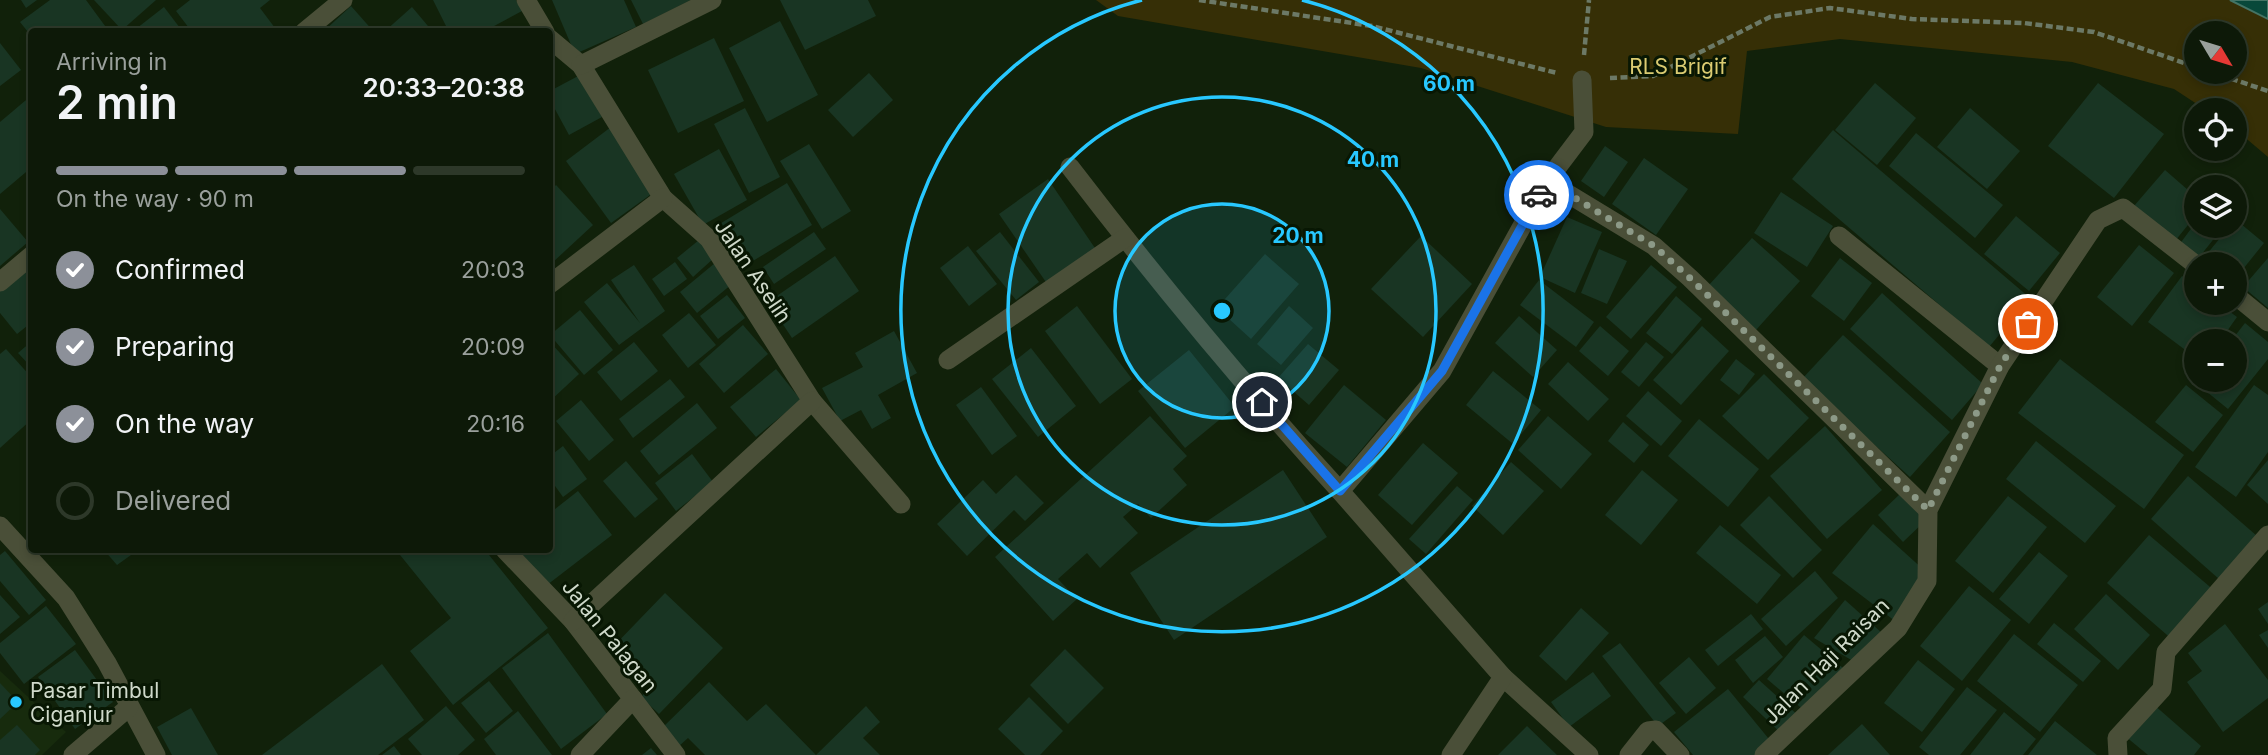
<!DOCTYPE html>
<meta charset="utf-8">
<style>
:root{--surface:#0d1908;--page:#162212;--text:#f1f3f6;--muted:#9aa09c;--line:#2d3829;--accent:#8c9099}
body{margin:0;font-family:Inter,sans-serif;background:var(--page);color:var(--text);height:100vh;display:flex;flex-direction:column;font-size:26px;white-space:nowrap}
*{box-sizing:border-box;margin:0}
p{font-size:23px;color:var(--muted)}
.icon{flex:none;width:38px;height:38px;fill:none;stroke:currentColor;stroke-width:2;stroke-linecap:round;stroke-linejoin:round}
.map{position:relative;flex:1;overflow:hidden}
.details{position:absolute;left:28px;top:28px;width:525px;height:525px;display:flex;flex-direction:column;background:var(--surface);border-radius:7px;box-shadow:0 4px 10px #0003,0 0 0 2px var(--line)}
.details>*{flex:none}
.needle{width:46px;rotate:128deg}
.buttons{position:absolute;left:2184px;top:21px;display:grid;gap:14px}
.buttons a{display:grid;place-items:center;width:63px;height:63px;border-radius:50%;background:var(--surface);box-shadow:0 4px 10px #0003,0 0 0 2px var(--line);font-size:35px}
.pin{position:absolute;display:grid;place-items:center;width:60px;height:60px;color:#fff;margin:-30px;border:4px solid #fff;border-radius:50%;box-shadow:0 2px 7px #0007}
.courier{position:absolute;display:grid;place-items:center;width:70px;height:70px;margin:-35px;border:5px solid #1a73e8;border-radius:50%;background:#fff;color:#222;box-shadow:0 2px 9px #0007}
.headline em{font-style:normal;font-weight:600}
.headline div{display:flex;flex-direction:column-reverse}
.headline{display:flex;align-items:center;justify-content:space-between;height:119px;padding:0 28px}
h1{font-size:46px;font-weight:600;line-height:52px}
.bar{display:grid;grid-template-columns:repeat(4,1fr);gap:10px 7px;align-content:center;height:84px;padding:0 28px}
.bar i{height:9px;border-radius:5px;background:var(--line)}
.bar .on{background:var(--accent)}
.bar p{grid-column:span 4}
ol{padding:0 28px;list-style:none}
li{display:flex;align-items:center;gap:21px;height:77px}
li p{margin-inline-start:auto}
li .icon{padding:7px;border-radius:50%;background:var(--accent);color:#fff;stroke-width:4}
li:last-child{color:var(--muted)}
li i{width:38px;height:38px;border:4px solid var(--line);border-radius:50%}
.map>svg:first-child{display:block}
</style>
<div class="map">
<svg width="2268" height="755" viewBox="0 0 2268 755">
<rect width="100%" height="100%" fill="#11210a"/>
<polygon fill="#172b0d" points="0,671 66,732 42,755 0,755"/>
<path fill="#362f06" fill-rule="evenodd" d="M1096,0H2268V157L2235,129V110H2206L2174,89L2072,62L1840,39L1747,51L1738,134L1606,127L1421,68L1118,16ZM2196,33H2235V72H2196Z"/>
<polygon fill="#08483a" stroke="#447465" stroke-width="2" points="2230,0 2268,0 2268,19"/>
<g fill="#193523">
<polygon points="21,0 37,0 26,8"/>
<polygon points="50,0 86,0 108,30 32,32 32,37 20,22"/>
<polygon points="94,0 156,0 122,30"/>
<polygon points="190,0 270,0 260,8 278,32 192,32 176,11"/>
<polygon points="433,0 516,0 522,11 483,32 449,32"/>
<polygon points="552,0 624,0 636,27 575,54"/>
<polygon points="631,0 691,0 643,24"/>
<polygon points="780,0 868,0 876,16 805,50"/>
<polygon points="351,6 374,32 323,32"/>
<polygon points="164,7 183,32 132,32"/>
<polygon points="412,7 433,32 384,32"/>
<polygon points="780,21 818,95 767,122 729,48"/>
<polygon points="714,38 744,101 678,133 648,70"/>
<polygon points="0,43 21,70 0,86"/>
<polygon points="869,73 893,100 853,137 828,110"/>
<polygon points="580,75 602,117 569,135 550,100 550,91"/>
<polygon points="1875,83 1916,118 1877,165 1835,130"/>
<polygon points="2098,83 2164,134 2114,198 2048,146"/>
<polygon points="32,95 32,167 0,194 0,122"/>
<polygon points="745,108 780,177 749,193 714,124"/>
<polygon points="1970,108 2020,151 1987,189 1937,147"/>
<polygon points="611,127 657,190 611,223 566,161"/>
<polygon points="1833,130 2030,298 1989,347 1792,179"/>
<polygon points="1916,133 2003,205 1975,238 1889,166"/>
<polygon points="809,144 851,211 822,229 780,161"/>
<polygon points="1605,146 1628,162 1604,197 1581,181"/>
<polygon points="719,149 747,200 703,225 674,174"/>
<polygon points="1644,158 1688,189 1656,235 1612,204"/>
<polygon points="2165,170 2196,197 2196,215 2175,241 2134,206"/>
<polygon points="1048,179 1099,254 1050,288 999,214"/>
<polygon points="787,183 812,225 738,270 713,228"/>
<polygon points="556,185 593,225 552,263 550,260 550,191"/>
<polygon points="1781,192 1833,226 1807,267 1754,233"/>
<polygon points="0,209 28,242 0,266"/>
<polygon points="2016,216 2060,253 2029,291 1984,254"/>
<polygon points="1567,217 1602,232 1575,293 1540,277"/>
<polygon points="2235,219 2264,243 2235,279 2235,264 2207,264 2202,260 2230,226 2235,226"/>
<polygon points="2196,222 2196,226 2224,226 2197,260 2179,245"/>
<polygon points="814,232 826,249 774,284 763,267"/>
<polygon points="1000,232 1039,282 1016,300 976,251"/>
<polygon points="1421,236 1472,284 1423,337 1371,289"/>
<polygon points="1752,238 1800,281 1756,330 1708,286"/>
<polygon points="699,240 714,258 693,277 677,258"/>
<polygon points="2139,245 2174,273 2132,326 2097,297"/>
<polygon points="968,246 997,284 969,306 940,268"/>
<polygon points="1599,249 1627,261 1607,304 1581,293"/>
<polygon points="1265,254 1299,284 1251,339 1217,308"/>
<polygon points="835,256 859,291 792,338 768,302"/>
<polygon points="1840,258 1872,283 1844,321 1811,296"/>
<polygon points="2268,258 2268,308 2243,287"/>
<polygon points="675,262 687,279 664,296 652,279"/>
<polygon points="715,263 732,284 697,313 680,292"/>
<polygon points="32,264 32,322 17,334 0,313 0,289"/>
<polygon points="634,265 665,311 619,345 584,302 607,283 640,323 611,280"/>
<polygon points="1651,265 1677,287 1631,339 1606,317"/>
<polygon points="2182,276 2196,287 2196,303 2218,303 2237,317 2220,341 2196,341 2196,358 2148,322"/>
<polygon points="1539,280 1594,322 1576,347 1520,305"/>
<polygon points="1882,293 1983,384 1952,420 1850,329"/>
<polygon points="727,295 745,318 718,339 700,316"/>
<polygon points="1676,296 1702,319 1672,354 1646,333"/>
<polygon points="1077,306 1132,379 1100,404 1045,331"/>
<polygon points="1289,306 1313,328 1281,365 1257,344"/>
<polygon points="580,310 613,350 584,375 550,335"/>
<polygon points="689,313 716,345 688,368 662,335"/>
<polygon points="1519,316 1557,350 1533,377 1495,343"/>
<polygon points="2245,323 2268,342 2268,359 2228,409 2196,383 2199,380 2235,380 2235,341 2231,341"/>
<polygon points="743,325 768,354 724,393 699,364"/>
<polygon points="1600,326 1629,351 1608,376 1579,351"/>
<polygon points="1702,326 1729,351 1681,405 1653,380"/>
<polygon points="894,331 917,373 878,395 891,418 872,429 861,410 840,421 822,388 863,367 855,353"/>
<polygon points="1843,335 1950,432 1910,477 1802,379"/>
<polygon points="32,341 32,368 18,353"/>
<polygon points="550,342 579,374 550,401"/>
<polygon points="634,342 658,371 621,401 597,372"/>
<polygon points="1646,342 1664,357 1639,387 1621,372"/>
<polygon points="1308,344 1339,370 1309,405 1278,378"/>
<polygon points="1031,348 1076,406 1038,437 992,379"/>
<polygon points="6,349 32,378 32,419 0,448 0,354"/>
<polygon points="1189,350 1235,407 1185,448 1138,391"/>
<polygon points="1736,359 1755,374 1739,395 1720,380"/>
<polygon points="2060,359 2184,455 2144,509 2018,413"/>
<polygon points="1568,362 1609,399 1588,421 1548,384"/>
<polygon points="776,369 801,400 756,437 730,407"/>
<polygon points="1493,371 1541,410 1513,444 1466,405"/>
<polygon points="1764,374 1809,418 1768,460 1722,416"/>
<polygon points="670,379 685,397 633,438 619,419"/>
<polygon points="1344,385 1386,420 1347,467 1305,433"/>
<polygon points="2186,385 2223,415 2193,452 2155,422"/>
<polygon points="2254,385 2268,395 2268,452 2236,497 2195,467"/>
<polygon points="981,387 1017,436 992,455 956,405"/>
<polygon points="1648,391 1682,421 1661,446 1626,416"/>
<polygon points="581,400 614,440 589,461 556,421"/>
<polygon points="697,403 717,428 659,475 640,451"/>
<polygon points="1150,416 1187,456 1173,469 1187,485 1151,518 1138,504 1123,517 1138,533 1100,568 1087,553 1058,579 1077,599 1053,621 995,557"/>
<polygon points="1548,416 1592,454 1561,489 1518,450"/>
<polygon points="1699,419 1759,469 1728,507 1668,456"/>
<polygon points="1623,422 1649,445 1634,463 1608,441"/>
<polygon points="1825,426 1882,490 1827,539 1770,476"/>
<polygon points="2036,441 2116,506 2085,543 2006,479"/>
<polygon points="1423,443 1458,473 1412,525 1378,495"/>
<polygon points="563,446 587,479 563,497 550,479 550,456"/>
<polygon points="692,454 713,482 676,511 655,483"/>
<polygon points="2268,460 2268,504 2247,485"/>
<polygon points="626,461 658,499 635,518 603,481"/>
<polygon points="1511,462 1544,491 1503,535 1472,506"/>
<polygon points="1283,470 1327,537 1174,640 1130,573"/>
<polygon points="1642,470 1678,500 1641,545 1605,515"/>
<polygon points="1016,475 1044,503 1025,521 1014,510 967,556 937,524 983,480 996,494"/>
<polygon points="2188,476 2257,536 2219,579 2151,519"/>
<polygon points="1457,486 1473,500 1426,554 1409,539"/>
<polygon points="578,491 612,535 547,585 518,550 550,550 550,513"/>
<polygon points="1901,493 1926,520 1903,542 1878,515"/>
<polygon points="1769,496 1822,550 1793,578 1740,525"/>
<polygon points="2008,496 2047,527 1993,593 1955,561"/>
<polygon points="1873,524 1925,571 1895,621 1832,573"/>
<polygon points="1720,525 1781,575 1757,604 1696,553"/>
<polygon points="2149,535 2216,592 2174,641 2107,583"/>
<polygon points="104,550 138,550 117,565"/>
<polygon points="396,550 485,550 548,628 453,705 410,651 451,618"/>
<polygon points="5,551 46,600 29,615 0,581 0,555"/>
<polygon points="2039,552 2068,576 2029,624 1999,599"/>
<polygon points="1815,571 1838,598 1786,646 1761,619"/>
<polygon points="1969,586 2011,620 1962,681 1920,646"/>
<polygon points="665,593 723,648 659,714 641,697 650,687 610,650"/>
<polygon points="2106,594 2150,635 2118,670 2074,629"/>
<polygon points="0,595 20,617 0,634"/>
<polygon points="1845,600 1882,633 1858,664 1814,638"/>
<polygon points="2268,602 2268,624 2258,609"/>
<polygon points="46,606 76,644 24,684 0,653 0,643"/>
<polygon points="1581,608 1609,633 1566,681 1539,656"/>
<polygon points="1751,614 1763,629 1718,666 1705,650"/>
<polygon points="2054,623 2101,661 2083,682 2037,644"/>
<polygon points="2225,624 2268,680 2268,698 2223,732 2187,682 2202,671 2188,653"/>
<polygon points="2268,630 2268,648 2259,635"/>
<polygon points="548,633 607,714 561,749 502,668"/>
<polygon points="2014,634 2078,685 2040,732 1977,681"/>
<polygon points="1804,635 1843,668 1806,712 1767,679"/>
<polygon points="1765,636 1783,657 1753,683 1735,660"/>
<polygon points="1620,643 1676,713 1658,726 1602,656"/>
<polygon points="1065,649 1104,688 1068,724 1030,685"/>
<polygon points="75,650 113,702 75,729 38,677"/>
<polygon points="1689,657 1716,688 1686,714 1659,683"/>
<polygon points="1918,660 1955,689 1922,732 1884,703"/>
<polygon points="382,664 424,720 378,755 262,755"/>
<polygon points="1593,672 1611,696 1569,727 1551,702"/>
<polygon points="1759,680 1800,717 1783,735 1743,697"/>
<polygon points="489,681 513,711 486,733 461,703"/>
<polygon points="709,682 747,721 766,704 816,755 866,706 880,722 863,738 880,755 705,755 688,738 678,747 661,729"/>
<polygon points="0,683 18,702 0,719"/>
<polygon points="1967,687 1997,710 1960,755 1929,755 1919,747"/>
<polygon points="1728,689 1773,744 1759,755 1693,755 1674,732"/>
<polygon points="1029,697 1063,731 1040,755 1025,755 998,729"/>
<polygon points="2153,704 2201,746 2194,755 2148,755 2125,736"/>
<polygon points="446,706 475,740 458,755 422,755 408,739"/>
<polygon points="191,708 218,755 172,755 157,727"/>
<polygon points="518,711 552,755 496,755 484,739"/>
<polygon points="2004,712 2036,739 2023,755 1970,755"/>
<polygon points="2055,721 2097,755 2028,755"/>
<polygon points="1862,724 1890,755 1828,755"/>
<polygon points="17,725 40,750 35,755 0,755 0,740"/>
<polygon points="1527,726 1557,755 1498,755"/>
<polygon points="394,746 401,755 382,755"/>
<polygon points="651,748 657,755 642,755"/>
</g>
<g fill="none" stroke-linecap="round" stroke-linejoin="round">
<g stroke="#6c7966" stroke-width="4.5" stroke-dasharray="7 3.5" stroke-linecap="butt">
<polyline points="1199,0 1372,26 1557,73"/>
<polyline points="1584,55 1589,0"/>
<polyline points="2211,72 2268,91"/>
<polyline points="1610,78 1653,76 1770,17 1830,8 1912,19 2024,23 2094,32 2196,67"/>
</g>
<g stroke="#4a4f38" stroke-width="19">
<polyline points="526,0 545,32"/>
<polyline points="304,32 343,0"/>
<polyline points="550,39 581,65 663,198 709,239 812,401 901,504"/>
<polyline points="581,65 712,0"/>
<path d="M1070,167C1155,278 1245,387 1340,491"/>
<polyline points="1547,181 1654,246 1690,278 1928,510"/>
<polyline points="1839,236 2000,366"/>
<polyline points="0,282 32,255"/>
<polyline points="550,284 663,198"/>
<polyline points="2235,295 2268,322"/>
<polyline points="948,360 1125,238"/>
<polyline points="0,526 66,598 107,663 156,755"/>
<polyline points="505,550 573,621 676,755"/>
<polyline points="573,621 812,401"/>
<polyline points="1503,677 1589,755"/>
<polyline points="73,755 129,707"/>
<polyline points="580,755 633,699"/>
<polyline points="1451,755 1503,677 1340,491 1442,371 1547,181 1584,132 1582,80"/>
<polyline points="1629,755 1648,731 1656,730 1680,755"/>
<polyline points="1764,755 1898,628 1927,581 1928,510 2000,366 2098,220 2123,208 2196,265"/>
<polyline points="2118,755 2117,738 2162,689 2166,652 2268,535"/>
</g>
</g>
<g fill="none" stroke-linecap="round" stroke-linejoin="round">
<polyline stroke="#8c9987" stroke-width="7" stroke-dasharray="0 12.6" points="1539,195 1547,181 1654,246 1690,278 1928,510 2000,366 2028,324"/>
<polyline stroke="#1a73e8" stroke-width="9" points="1262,402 1340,491 1442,371 1539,195"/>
</g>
<circle cx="1222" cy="311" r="107" fill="#28c8ff" fill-opacity=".12"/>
<g fill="none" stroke="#28c8ff" stroke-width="3.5">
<circle cx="1222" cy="311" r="107"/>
<circle cx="1222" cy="311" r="214"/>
<path d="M1302 0A321 321 0 1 1 1142 0"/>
</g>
<circle fill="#28c8ff" stroke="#081703" stroke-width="2.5" cx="16" cy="702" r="7"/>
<g text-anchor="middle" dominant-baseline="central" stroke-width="6" stroke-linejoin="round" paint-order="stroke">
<g font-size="21" fill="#dacb71" stroke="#081703">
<text x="1678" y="66">RLS Brigif</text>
</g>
<g font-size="21" fill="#cfd9ca" stroke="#081703">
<text transform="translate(753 271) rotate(56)">Jalan Aselih</text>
<text transform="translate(610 636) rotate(51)">Jalan Palagan</text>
<text transform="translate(1826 661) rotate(-45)">Jalan Haji Raisan</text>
</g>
<g font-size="21" fill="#cfd9ca" stroke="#081703" text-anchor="start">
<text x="30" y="690">Pasar Timbul<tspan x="30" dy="24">Ciganjur</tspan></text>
</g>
</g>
<circle cx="1222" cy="311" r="10" fill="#28c8ff" stroke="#081703" stroke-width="3.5"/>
<g font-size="21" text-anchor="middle" font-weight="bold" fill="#28c8ff" stroke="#081703" stroke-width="6" stroke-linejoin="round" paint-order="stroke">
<text x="1449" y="91">60 m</text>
<text x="1373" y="167">40 m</text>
<text x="1298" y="243">20 m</text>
</g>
</svg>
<div class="buttons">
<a><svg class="needle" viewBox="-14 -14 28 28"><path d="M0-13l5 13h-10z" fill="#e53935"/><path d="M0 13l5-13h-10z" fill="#9aa09c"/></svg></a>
<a><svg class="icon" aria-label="locate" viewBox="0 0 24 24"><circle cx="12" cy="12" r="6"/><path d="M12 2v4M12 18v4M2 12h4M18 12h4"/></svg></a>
<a><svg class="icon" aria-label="layers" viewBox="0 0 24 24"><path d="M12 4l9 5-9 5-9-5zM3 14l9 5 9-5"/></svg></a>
<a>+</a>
<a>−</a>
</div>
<div class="pin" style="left:2028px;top:324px;background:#ea580c"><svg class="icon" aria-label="bag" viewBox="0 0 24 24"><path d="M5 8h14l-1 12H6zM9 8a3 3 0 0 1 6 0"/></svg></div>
<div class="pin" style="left:1262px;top:402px;background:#1f2937"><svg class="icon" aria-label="home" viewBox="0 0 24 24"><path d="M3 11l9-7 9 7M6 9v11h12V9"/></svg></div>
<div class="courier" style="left:1539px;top:195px"><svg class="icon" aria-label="car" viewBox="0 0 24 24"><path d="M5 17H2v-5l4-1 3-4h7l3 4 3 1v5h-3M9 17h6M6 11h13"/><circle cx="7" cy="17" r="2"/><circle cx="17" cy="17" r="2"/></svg></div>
<section class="details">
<div class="headline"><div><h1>2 min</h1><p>Arriving in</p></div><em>20:33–20:38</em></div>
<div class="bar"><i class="on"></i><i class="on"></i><i class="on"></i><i></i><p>On the way · 90 m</p></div>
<ol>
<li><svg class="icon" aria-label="check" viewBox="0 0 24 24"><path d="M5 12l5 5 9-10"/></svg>Confirmed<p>20:03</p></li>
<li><svg class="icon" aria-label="check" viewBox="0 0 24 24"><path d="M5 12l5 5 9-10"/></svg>Preparing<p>20:09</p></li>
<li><svg class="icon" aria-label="check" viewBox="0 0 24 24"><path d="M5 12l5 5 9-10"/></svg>On the way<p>20:16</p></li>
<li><i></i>Delivered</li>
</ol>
</section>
</div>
